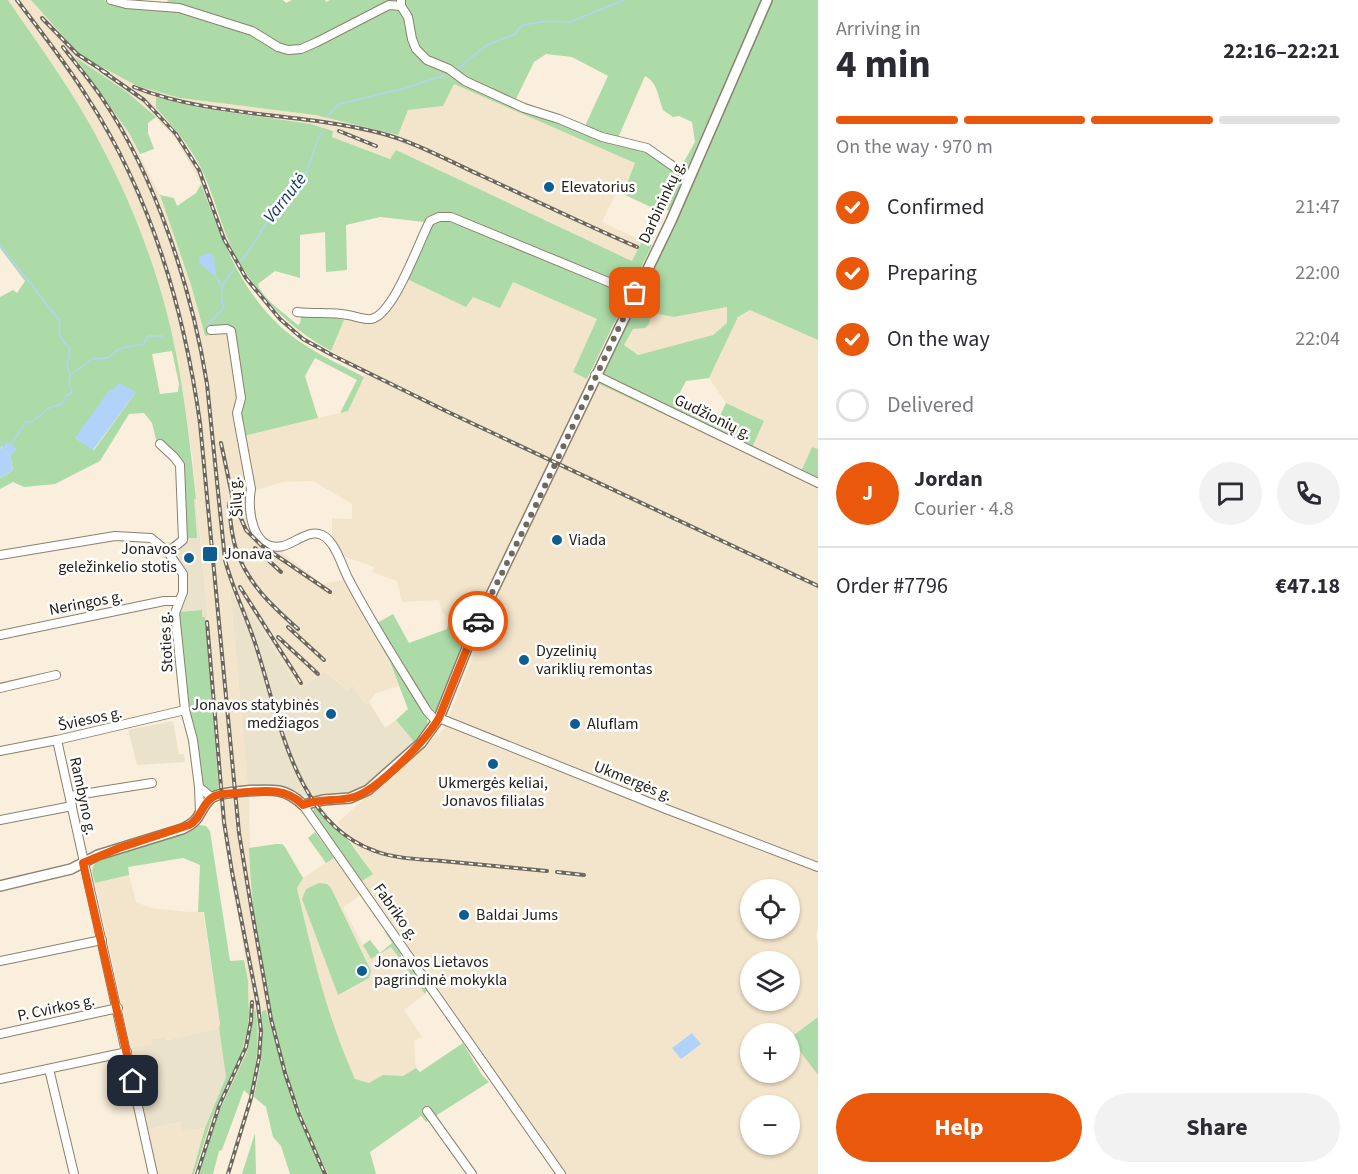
<!DOCTYPE html>
<meta charset="utf-8">
<style>
:root{--surface:#fff;--page:#f2f2f3;--text:#2b2b33;--muted:#7c7c81;--line:#e1e1e2;--accent:#ea580c}
body{margin:0;font-family:"Source Sans 3",sans-serif;background:var(--page);color:var(--text);height:100vh;display:flex;flex-direction:column;font-size:22px;white-space:nowrap}
*{box-sizing:border-box;margin:0}
p{font-size:20px;color:var(--muted)}
.icon{flex:none;width:33px;height:33px;fill:none;stroke:currentColor;stroke-width:2;stroke-linecap:round;stroke-linejoin:round}
.map{position:relative;flex:1;overflow:hidden}
.sheet{display:flex;flex-direction:column;background:var(--surface);width:540px}
.sheet>*{flex:none}
.controls{position:absolute;left:740px;top:879px;display:grid;gap:12px}
.controls a{display:grid;place-items:center;width:60px;height:60px;border-radius:50%;background:var(--surface);box-shadow:0 2px 4px #0004;font-size:30px}
.pin{position:absolute;display:grid;place-items:center;width:51px;height:51px;color:#fff;margin:-26px;border-radius:12px;box-shadow:0 3px 9px #0006}
.courier{position:absolute;display:grid;place-items:center;width:60px;height:60px;margin:-30px;border:4px solid #ea580c;border-radius:50%;background:#fff;color:#222;box-shadow:0 2px 8px #0007}
.head em{font-style:normal;font-weight:700}
.head div{display:flex;flex-direction:column-reverse}
.head{display:flex;align-items:center;justify-content:space-between;height:102px;padding:0 18px}
h1{font-size:39px;font-weight:700;line-height:45px}
.bar{display:grid;grid-template-columns:repeat(4,1fr);gap:9px 6px;align-content:center;height:72px;padding:0 18px}
.bar i{height:8px;border-radius:4px;background:var(--line)}
.bar .current{background:var(--accent)}
.bar p{grid-column:span 4}
.line{display:flex;align-items:center;gap:15px;padding:0 18px;border-top:2px solid var(--line)}
.line div{flex:1}
.round{display:grid;place-items:center;flex:none;width:63px;height:63px;border-radius:32px;background:var(--page)}
ol{padding:0 18px;list-style:none}
li{display:flex;align-items:center;gap:18px;height:66px}
li p{margin-inline-start:auto}
li .icon{padding:6px;border-radius:50%;background:var(--accent);color:#fff;stroke-width:4}
li:last-child{color:var(--muted)}
li i{width:33px;height:33px;border:3px solid var(--line);border-radius:50%}
.action{display:flex;gap:12px;margin-top:auto;padding:12px 18px}
.action a{flex:1;height:69px;border-radius:36px;background:var(--accent);color:#fff;font-size:24px;font-weight:700;line-height:69px;text-align:center}
.action a+a{background:var(--page);color:var(--text)}
main{display:flex;flex:1;min-height:0}
.map>svg:first-child{display:block}
</style>
<main>
<div class="map">
<svg width="818" height="1174" viewBox="0 0 818 1174">
<rect width="100%" height="100%" fill="#faefdc"/>
<g fill="#ebe2cc">
<polygon points="194,499 196,499 208,617 202,617 201,610 173,612 172,598 179,593 181,581 176,572 163,573 162,542 179,542"/>
<polygon points="230,588 245,620 245,609 248,608 300,689 325,671 347,690 353,685 366,705 369,702 385,728 396,720 414,742 390,767 362,790 355,793 316,798 306,797 283,787 248,790"/>
<polygon points="173,721 179,754 184,754 185,762 137,765 128,730"/>
<polygon points="219,1028 226,1077 205,1128 182,1132 179,1122 146,1130 128,1048 152,1044 152,1039 166,1036 167,1040"/>
</g>
<g fill="#f3e5cb" fill-rule="evenodd">
<path d="M8,0H31L77,52L106,70L137,86L180,98L315,115L374,130L408,110L443,106L454,83L636,163L623,194L616,193L602,222L642,241L633,261L396,150L391,159L332,137L333,131L311,124L207,109L157,97L156,108L174,127L200,168L230,245L226,247L201,184L177,141L147,108L127,92L77,59L129,133L160,195L191,285L204,335L225,332L228,334L238,397L239,437L348,411L366,371L331,351L347,314L379,316L405,278L473,296L513,282L597,319L573,372L748,453L764,421L726,403L709,378L738,317L750,310L818,340V449L812,447L798,478L818,488V926L816,936L818,944V1017L791,1038L818,1075V1174H565L461,1027L459,1018L362,881L373,874L338,822L444,729L474,653L498,602L485,595L470,626L464,629L442,613L439,600L402,602L397,581L372,572L374,567L340,555L332,542V518L352,519V504L313,481L283,482L247,493L246,523L251,532L260,542L269,549L282,552L322,584L343,580L389,662L399,686L376,693L366,706L353,686L347,690L326,671L300,689L248,608L245,609L248,619L245,621L230,590L248,790L219,792L207,648L205,617L208,616L192,455L183,391L165,306L144,241L101,144L63,80ZM750,890H789V928H750ZM750,962H789V1000H750ZM750,1034H789V1072H750ZM750,1106H789V1144H750Z"/>
<polygon points="727,307 727,323 713,335 638,355 624,345 633,328 645,328 652,313 674,317"/>
<polygon points="249,796 251,895 271,1009 290,1083 302,1117 328,1174 323,1174 292,1101 266,1010 261,1062 254,1097 250,1096 255,1074 258,1039 256,1014 247,1052 237,1074 234,1069 247,1031 249,1003 248,981 221,798"/>
<polygon points="334,858 360,895 343,908 371,959 391,947 425,994 404,1010 422,1037 414,1041 416,1068 403,1076 383,1075 369,1083 355,1079 339,1043 319,982 297,888 303,878"/>
<polygon points="129,875 136,902 151,908 189,912 203,911 220,1024 219,1028 167,1040 165,1036 152,1039 153,1044 131,1048 95,883"/>
<polygon points="180,1122 183,1132 205,1128 192,1174 155,1174 146,1130"/>
</g>
<g fill="#acdba7" fill-rule="evenodd">
<path d="M0,0H8C40,47 75,94 101,145C128,196 150,251 165,306C182,368 189,434 196,499H194L197,538H182L179,468L174,458L157,444L152,423L144,413L129,414L100,461L55,484L24,487L13,482L0,489V478L13,470L10,456L2,446L0,449V297L13,290L17,293L25,281L0,248ZM172,351L179,384L178,392L160,394L152,354ZM136,392L94,450L75,438Z"/>
<path d="M31,0H104L121,6L162,9L168,0H283L286,3L292,0H325L326,2L330,0H761L689,164L686,167L681,168L680,187L669,210L659,211L623,194L635,163L454,84L443,106L408,110L398,135L315,115L180,98L137,86L85,58L77,52ZM546,54L572,57L608,76L585,126L516,99L534,62ZM645,76C658,83 658,97 663,110L673,117L679,116L692,122L695,142L682,165L643,144L617,140Z"/>
<path d="M772,0H818V340L750,310L738,317L709,378L686,381L675,402L717,422L726,403L764,421L749,454L599,384L704,160ZM727,307V323L713,335L638,355L624,345L633,329L645,328L649,324L652,313L674,317Z"/>
<polygon points="75,57 127,92 156,117 148,123 148,133 154,149 140,154 129,133"/>
<path d="M156,97L207,109L311,124L333,131L332,137L390,159L396,150L632,261L642,241L652,245L587,379L573,372L597,319L513,282L500,308L473,297L466,307L405,278L420,240L424,222L380,217L346,225L347,270L326,272L325,232L300,235V278L275,271L258,284C260,297 288,316 298,325L300,323L302,311L347,313L331,351C290,328 262,301 238,260C221,230 215,196 200,166C188,144 173,126 156,108Z"/>
<path d="M201,184C220,235 239,289 281,327C305,349 336,362 364,377L348,411L340,413L357,380L315,358L305,376L318,418L239,437L238,397L228,334L225,332L205,336L191,285L160,195L174,198L177,206L196,193Z"/>
<polygon points="812,447 818,449 818,488 798,478"/>
<polygon points="202,610 202,617 205,617 219,792 209,792 201,783 197,739 187,702 178,612"/>
<path d="M393,614L409,643L447,629L448,625L459,633L462,641C462,651 444,702 438,709C434,713 431,712 427,717L428,727L414,742L396,720L408,709L390,662L370,627Z"/>
<polygon points="316,805 332,825 349,841 373,874 362,881 314,814 313,811"/>
<path d="M200,825L206,826L210,831L230,961L244,960L248,981L249,1015L247,1031L241,1054L212,1118L194,1174H192L205,1128L226,1077L219,1028L220,1024L204,912H198L200,865L183,858L128,867L129,875L95,883C93,875 89,868 97,861L175,836Z"/>
<polygon points="315,832 334,858 326,863 308,838"/>
<path d="M276,844H282L285,847L303,878L297,888C312,953 327,1017 355,1079L369,1083L383,1075L403,1076L416,1068L420,1072L463,1043L482,1075L489,1082L426,1122L421,1116L370,1152L376,1174H328C278,1074 253,959 249,848Z"/>
<polygon points="319,883 327,884 331,888 371,971 369,978 338,995 302,899 306,889"/>
<polygon points="386,931 401,954 401,957 403,961 407,961 427,990 425,994 391,947 371,959 363,945 370,940 380,953 392,943 385,932"/>
<path d="M255,1008C261,1036 256,1067 250,1096L244,1090L222,1150L219,1151L213,1174H199L216,1118L247,1052Z"/>
<polygon points="266,1010 292,1101 323,1174 290,1174 281,1146 273,1137 266,1107 254,1097 261,1062 262,1011"/>
<polygon points="818,1017 818,1075 790,1038"/>
<polygon points="255,1133 256,1174 242,1174"/>
</g>
<g fill="#b1d3f9">
<polygon points="210,253 213,255 217,278 199,263 200,256"/>
<polygon points="119,383 136,392 93,450 75,438 110,389 114,389"/>
<polygon points="7,442 17,449 10,456 13,470 0,478 0,449"/>
<polygon points="692,1033 701,1044 681,1059 672,1048"/>
</g>
<g fill="none" stroke-linecap="round" stroke-linejoin="round">
<g stroke="#b1d3f9" stroke-width="1.5">
<polyline points="456,70 487,45 515,34 522,25 549,21 570,22 624,0"/>
<polyline points="326,117 339,104 406,88 445,75"/>
<path d="M0,245L60,321C58,334 59,339 70,348L67,367L70,374"/>
<path d="M241,261C256,244 263,224 277,207C286,196 299,188 305,176C312,162 313,147 321,133"/>
<polyline points="217,278 221,285"/>
<path d="M208,324L224,308C219,292 221,283 234,270"/>
<path d="M10,446L26,422H32L49,408L62,404L67,395L72,393L69,384L70,375L87,363L91,359L108,358C122,344 126,348 144,344L148,336H163"/>
</g>
<defs>
<g id="minor">
<polyline points="111,0 126,4 179,8 252,31 278,47 288,50 301,49 317,42 389,5 401,6"/>
<polyline points="401,0 401,6 408,17 412,39 416,49 427,60 449,69 465,81 524,108 559,119 602,137 647,148 690,178"/>
<path d="M297,312C314,314 332,312 348,315C355,316 364,320 371,319C394,315 419,241 430,221L439,217H451L635,293"/>
<path d="M211,330L227,329L231,331L241,398L237,413L251,489C247,509 252,553 283,546C295,543 309,529 322,535C335,541 342,566 348,578C372,624 400,667 427,711L437,722"/>
<polyline points="595,375 818,483"/>
<polyline points="160,444 174,457 180,465 183,540 168,552 183,574 183,592 175,613 185,710 193,740 199,787 211,797"/>
<polyline points="0,555 115,536 151,538 168,552"/>
<polyline points="0,635 164,601 178,601"/>
<polyline points="0,688 56,675"/>
<polyline points="439,718 666,809 818,867"/>
<polyline points="57,740 153,1174"/>
<polyline points="0,751 57,740 185,710"/>
<polyline points="199,787 200,813"/>
<polyline points="70,796 152,783"/>
<polyline points="303,805 561,1174"/>
<polyline points="0,820 72,806"/>
<polyline points="0,961 102,940"/>
<polyline points="0,1034 118,1008"/>
<polyline points="49,1069 74,1174"/>
<polyline points="0,1079 127,1052"/>
<polyline points="427,1111 472,1174"/>
</g>
<path id="major" d="M0,886L71,869L98,855L182,829C203,820 197,811 210,799C218,791 267,789 279,791C289,793 296,798 303,805L323,800L350,798L368,790L421,743L439,718L475,628L671,221L767,0"/>
</defs>
<use href="#minor" stroke="#8a806f" stroke-width="10"/>
<use href="#major" stroke="#8a806f" stroke-width="12"/>
<use href="#minor" stroke="#fff" stroke-width="8"/>
<use href="#major" stroke="#fff" stroke-width="9"/>
<defs>
<g id="rail">
<path d="M17,0C41,32 66,63 87,97C151,195 184,309 200,423L239,833L251,906L271,1019L285,1073L298,1112L325,1174"/>
<polyline points="42,18 77,54 108,74"/>
<path d="M63,47C76,64 90,80 102,98C156,177 192,290 207,384L225,560C233,590 247,617 256,646C279,716 294,823 375,851C396,859 420,859 442,861C477,864 512,868 547,871"/>
<polyline points="101,70 144,100 176,134 199,170 224,239 246,278 280,319 303,339 332,355 448,412 818,586"/>
<path d="M134,87C213,118 299,112 380,133C415,142 447,160 480,175C532,199 584,224 637,247"/>
<polyline points="339,131 376,146"/>
<polyline points="221,443 233,500 246,530 261,545 330,592"/>
<path d="M229,503C230,518 231,534 236,549C247,583 272,606 298,629"/>
<polyline points="255,548 281,572"/>
<polyline points="240,587 301,683"/>
<polyline points="207,622 224,822 232,872 258,1005 261,1031 259,1058 251,1098 228,1174"/>
<polyline points="288,627 324,660"/>
<polyline points="278,637 318,674"/>
<polyline points="557,872 584,875"/>
<polyline points="197,1174 219,1106 246,1047 251,1021 252,1002"/>
</g>
</defs>
<use href="#rail" stroke="#6d665b" stroke-width="4"/>
<use href="#rail" stroke="#fefefe" stroke-width="1.5" stroke-dasharray="4.5" stroke-linecap="butt"/>
</g>
<g fill="none" stroke-linecap="round" stroke-linejoin="round">
<polyline stroke="#6f685d" stroke-width="6" stroke-dasharray="0 10.8" points="478,621 536,505 635,293"/>
<path stroke="#ea580c" stroke-width="8" d="M133,1081L83,863L119,848L189,825C201,819 202,803 213,797C219,793 229,794 236,793C260,791 285,786 303,805C320,798 337,802 354,797C378,790 426,740 439,718L478,621"/>
</g>
<g fill="#0e5d90" stroke="#fefefe" stroke-width="2">
<circle cx="549" cy="187" r="6"/>
<circle cx="557" cy="540" r="6"/>
<rect x="202" y="546" width="16" height="16" rx="3"/>
<circle cx="189" cy="558" r="6"/>
<circle cx="524" cy="660" r="6"/>
<circle cx="331" cy="714" r="6"/>
<circle cx="575" cy="724" r="6"/>
<circle cx="493" cy="764" r="6"/>
<circle cx="464" cy="915" r="6"/>
<circle cx="362" cy="971" r="6"/>
</g>
<g text-anchor="middle" dominant-baseline="central" stroke-width="5" stroke-linejoin="round" paint-order="stroke">
<g font-size="16" fill="#242019" stroke="#fefefe" text-anchor="start">
<text x="561" y="187">Elevatorius</text>
<text x="569" y="540">Viada</text>
<text x="177" y="549" text-anchor="end">Jonavos<tspan x="177" dy="18">geležinkelio stotis</tspan></text>
<text x="224" y="554">Jonava</text>
<text x="536" y="651">Dyzelinių<tspan x="536" dy="18">variklių remontas</tspan></text>
<text x="319" y="705" text-anchor="end">Jonavos statybinės<tspan x="319" dy="18">medžiagos</tspan></text>
<text x="587" y="724">Aluflam</text>
<text x="493" y="783" text-anchor="middle">Ukmergės keliai,<tspan x="493" dy="18">Jonavos filialas</tspan></text>
<text x="476" y="915">Baldai Jums</text>
<text x="374" y="962">Jonavos Lietavos<tspan x="374" dy="18">pagrindinė mokykla</tspan></text>
</g>
<g font-size="16" fill="#242019" stroke="#fefefe">
<text transform="translate(662 202) rotate(-65)">Darbininkų g.</text>
<text transform="translate(713 417) rotate(26)">Gudžionių g.</text>
<text transform="translate(236 497) rotate(-95)">Šilų g.</text>
<text transform="translate(86 603) rotate(-11)">Neringos g.</text>
<text transform="translate(166 642) rotate(-93)">Stoties g.</text>
<text transform="translate(90 719) rotate(-12)">Šviesos g.</text>
<text transform="translate(633 781) rotate(22)">Ukmergės g.</text>
<text transform="translate(83 796) rotate(78)">Rambyno g.</text>
<text transform="translate(396 912) rotate(55)">Fabriko g.</text>
<text transform="translate(56 1008) rotate(-12)">P. Cvirkos g.</text>
</g>
<g font-size="18" font-style="italic" fill="#0d365d" stroke="#fefefe">
<text transform="translate(285 198) rotate(-52)">Varnutė</text>
</g>
</g>
</svg>
<div class="controls">
<a><svg class="icon" aria-label="locate" viewBox="0 0 24 24"><circle cx="12" cy="12" r="6"/><path d="M12 2v4M12 18v4M2 12h4M18 12h4"/></svg></a>
<a><svg class="icon" aria-label="layers" viewBox="0 0 24 24"><path d="M12 4l9 5-9 5-9-5zM3 14l9 5 9-5"/></svg></a>
<a>+</a>
<a>−</a>
</div>
<div class="pin" style="left:635px;top:293px;background:#ea580c"><svg class="icon" aria-label="bag" viewBox="0 0 24 24"><path d="M5 8h14l-1 12H6zM9 8a3 3 0 0 1 6 0"/></svg></div>
<div class="pin" style="left:133px;top:1081px;background:#1f2937"><svg class="icon" aria-label="home" viewBox="0 0 24 24"><path d="M3 11l9-7 9 7M6 9v11h12V9"/></svg></div>
<div class="courier" style="left:478px;top:621px"><svg class="icon" aria-label="car" viewBox="0 0 24 24"><path d="M5 17H2v-5l4-1 3-4h7l3 4 3 1v5h-3M9 17h6M6 11h13"/><circle cx="7" cy="17" r="2"/><circle cx="17" cy="17" r="2"/></svg></div>
</div>
<section class="sheet">
<div class="head"><div><h1>4 min</h1><p>Arriving in</p></div><em>22:16–22:21</em></div>
<div class="bar"><i class="current"></i><i class="current"></i><i class="current"></i><i></i><p>On the way · 970 m</p></div>
<ol>
<li><svg class="icon" aria-label="check" viewBox="0 0 24 24"><path d="M5 12l5 5 9-10"/></svg>Confirmed<p>21:47</p></li>
<li><svg class="icon" aria-label="check" viewBox="0 0 24 24"><path d="M5 12l5 5 9-10"/></svg>Preparing<p>22:00</p></li>
<li><svg class="icon" aria-label="check" viewBox="0 0 24 24"><path d="M5 12l5 5 9-10"/></svg>On the way<p>22:04</p></li>
<li><i></i>Delivered</li>
</ol>
<div class="line" style="height:108px"><b class="round" style="background:var(--accent);color:#fff">J</b><div><b>Jordan</b><p>Courier · 4.8</p></div><a class="round"><svg class="icon" aria-label="chat" viewBox="0 0 24 24"><path d="M4 5h16v11H9l-5 4z"/></svg></a><a class="round"><svg class="icon" aria-label="phone" viewBox="0 0 24 24"><path d="M5 4h4l2 5-3 2q2 4 5 5l2-3 5 2v4C11 20 4 13 5 4z"/></svg></a></div>
<div class="line" style="height:78px"><div>Order #7796</div><b>€47.18</b></div>
<div class="action"><a>Help</a><a>Share</a></div>
</section>
</main>
